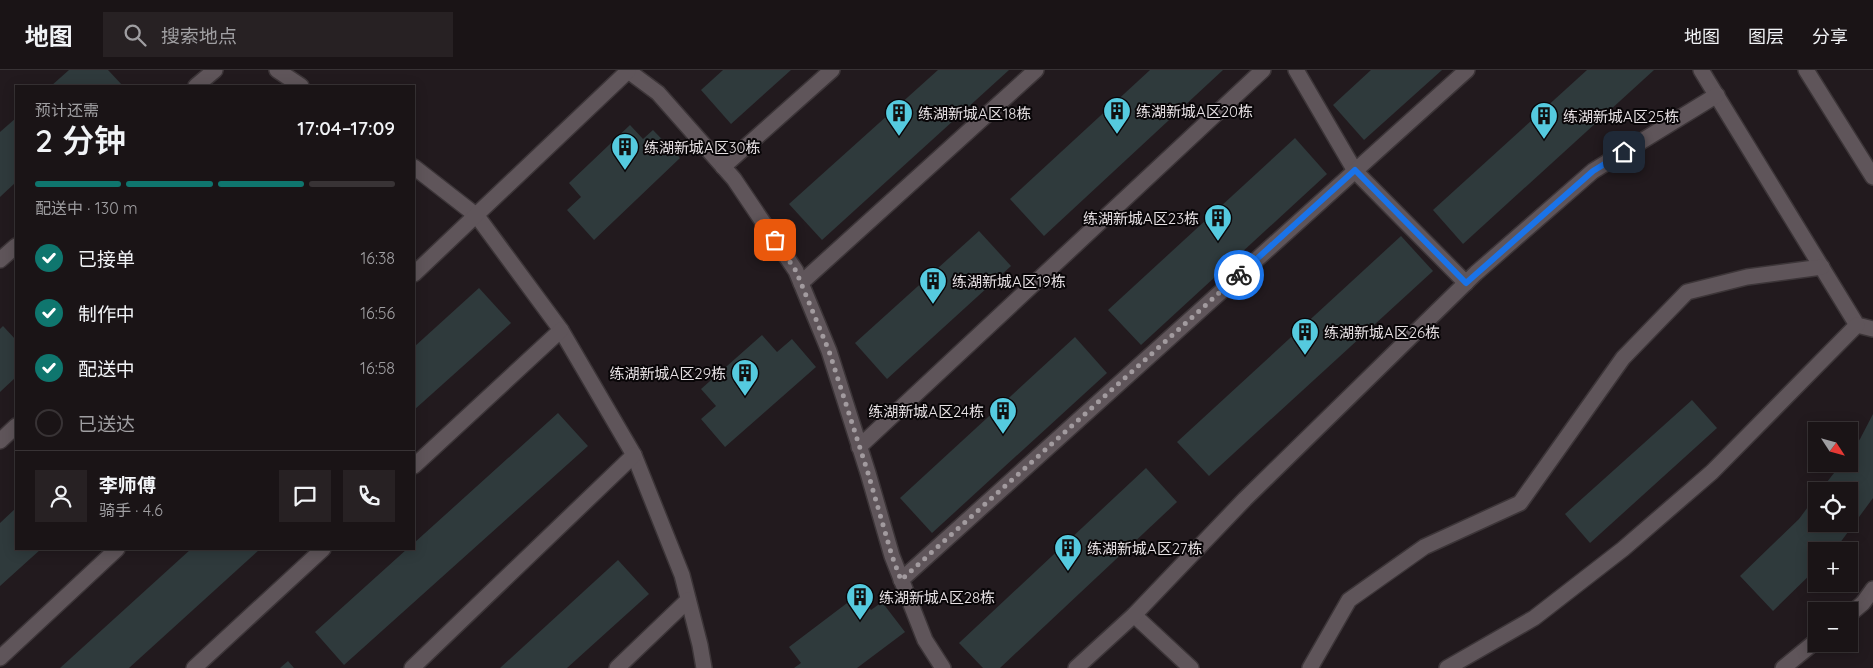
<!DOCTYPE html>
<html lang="zh">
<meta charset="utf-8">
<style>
:root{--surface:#1a1416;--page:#272123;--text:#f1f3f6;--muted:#9f9ea1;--line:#383335;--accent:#0f766e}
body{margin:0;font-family:Quicksand,"Noto Sans SC",sans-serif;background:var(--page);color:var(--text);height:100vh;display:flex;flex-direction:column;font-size:19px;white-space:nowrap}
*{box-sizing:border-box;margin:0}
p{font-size:16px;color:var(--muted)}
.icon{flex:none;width:28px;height:28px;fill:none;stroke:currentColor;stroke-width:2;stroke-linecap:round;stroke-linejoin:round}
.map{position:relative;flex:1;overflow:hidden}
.details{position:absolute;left:15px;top:15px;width:400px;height:465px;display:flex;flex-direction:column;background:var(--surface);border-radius:0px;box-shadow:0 2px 12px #0003,0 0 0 1px var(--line)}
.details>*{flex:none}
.needle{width:32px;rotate:126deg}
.tools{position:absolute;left:1808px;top:352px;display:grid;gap:10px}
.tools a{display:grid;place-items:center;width:50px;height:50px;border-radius:0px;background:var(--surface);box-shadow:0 2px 12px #0003,0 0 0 1px var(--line);font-size:25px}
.pin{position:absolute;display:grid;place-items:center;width:42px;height:42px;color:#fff;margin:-21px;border-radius:10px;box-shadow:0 2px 8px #0006}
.courier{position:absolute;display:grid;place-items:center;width:50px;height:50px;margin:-25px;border:4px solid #1a73e8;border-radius:50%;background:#fff;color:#222;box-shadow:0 1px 6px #0007}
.head em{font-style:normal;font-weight:600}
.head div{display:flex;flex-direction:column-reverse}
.head{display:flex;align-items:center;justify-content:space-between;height:85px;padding:0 20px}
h1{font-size:32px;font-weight:600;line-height:38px}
.bar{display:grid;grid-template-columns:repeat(4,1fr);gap:8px 5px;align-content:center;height:60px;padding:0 20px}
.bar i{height:6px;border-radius:4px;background:var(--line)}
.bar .on{background:var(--accent)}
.bar p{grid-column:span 4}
.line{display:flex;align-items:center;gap:12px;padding:0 20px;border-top:1px solid var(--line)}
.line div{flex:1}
.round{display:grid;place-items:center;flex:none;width:52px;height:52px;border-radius:0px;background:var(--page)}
ol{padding:0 20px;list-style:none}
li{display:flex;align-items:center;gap:15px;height:55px}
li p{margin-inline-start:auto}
li .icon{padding:5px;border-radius:50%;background:var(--accent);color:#fff;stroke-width:4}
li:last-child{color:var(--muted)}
li i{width:28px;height:28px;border:2px solid var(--line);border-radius:50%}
header{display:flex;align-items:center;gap:30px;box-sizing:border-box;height:70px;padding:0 25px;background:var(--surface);border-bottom:1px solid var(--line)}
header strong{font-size:24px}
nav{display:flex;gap:28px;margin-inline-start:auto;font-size:18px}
.search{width:350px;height:45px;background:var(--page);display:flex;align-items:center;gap:12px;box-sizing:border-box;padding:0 18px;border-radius:0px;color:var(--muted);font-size:19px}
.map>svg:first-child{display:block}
</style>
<header>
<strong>地图</strong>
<div class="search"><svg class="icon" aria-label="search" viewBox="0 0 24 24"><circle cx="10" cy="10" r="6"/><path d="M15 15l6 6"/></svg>搜索地点</div>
<nav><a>地图</a><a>图层</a><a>分享</a></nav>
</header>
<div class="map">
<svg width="1873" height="598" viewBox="0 0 1873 598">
<rect width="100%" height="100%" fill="#221a1e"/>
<g fill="#2f3a3c">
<polygon points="69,0 108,0 123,16 51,16"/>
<polygon points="723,0 791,0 731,54 701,20"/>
<polygon points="938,0 1009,0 822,170 789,134"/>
<polygon points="1150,0 1223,0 1044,166 1010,129"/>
<polygon points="1371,0 1442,0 1364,70 1333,35"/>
<polygon points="1587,0 1654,0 1463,174 1433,140"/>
<polygon points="16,48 16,112 0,127 0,62"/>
<polygon points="630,55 643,69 653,60 680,88 594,170 567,140 581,127 569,113"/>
<polygon points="1295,68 1327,104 1141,275 1108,240"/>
<polygon points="979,161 1011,196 887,309 855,273"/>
<polygon points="1401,166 1433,201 1209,406 1177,372"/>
<polygon points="479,218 511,253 414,340 414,277"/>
<polygon points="3,256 16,270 16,307 0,322 0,259"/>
<polygon points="762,265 777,282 792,269 816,297 725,377 701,349 716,336 701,319"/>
<polygon points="1075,267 1107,303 932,463 900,428"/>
<polygon points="1692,330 1717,358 1590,473 1565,444"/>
<polygon points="558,343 588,376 344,595 315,562 407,479 414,479 414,473"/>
<polygon points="1873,344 1873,428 1834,481 1816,481 1816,499 1773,541 1740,506 1799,449 1816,426 1816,454 1849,454 1849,421 1820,421 1841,394 1849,394 1849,383 1860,369"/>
<polygon points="1146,398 1177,432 1000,598 983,598 959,573"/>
<polygon points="16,438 16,479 41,479 0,516 0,453"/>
<polygon points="191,479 260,479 129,598 60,598"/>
<polygon points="618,490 649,524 567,598 500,598"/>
<polygon points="859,524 871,540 882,532 905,562 857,598 794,598 801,593 789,577"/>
<polygon points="288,591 294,598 280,598"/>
</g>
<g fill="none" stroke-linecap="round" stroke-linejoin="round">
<defs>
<g id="minor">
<polyline points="277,0 301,16"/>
<polyline points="627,0 658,23 734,109 796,201 829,281 868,403 892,486 925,570 943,598"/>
<polyline points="1296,0 1355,101 1466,213"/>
<polyline points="1701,0 1857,255 1873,259"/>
<polyline points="1806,0 1873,107"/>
<polyline points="196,16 215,0"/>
<polyline points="414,97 477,146 561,260 634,385 682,505 700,575 704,598"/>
<polyline points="723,97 832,0"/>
<polyline points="0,190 16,176"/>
<polyline points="414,204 628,1"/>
<polyline points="801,213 1036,0"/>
<polyline points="0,371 16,356"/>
<polyline points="859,377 1263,0"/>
<polyline points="414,396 561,260"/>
<polyline points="901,510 1467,0"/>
<polyline points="1134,545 1191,598"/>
<polyline points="1849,545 1863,533 1873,519"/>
<polyline points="0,588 117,479"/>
<polyline points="194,598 323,479"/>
<polyline points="412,598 634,385"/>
<polyline points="617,598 688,530"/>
<polyline points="1076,598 1134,545 1245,429 1476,203 1593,101 1717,25"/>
<polyline points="1310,598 1349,530 1424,477 1520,433 1623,288 1687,222 1747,207 1822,197"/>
<polyline points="1447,598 1534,548 1623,479 1712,402 1857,255"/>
<polyline points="1783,598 1816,571"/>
</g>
</defs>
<use href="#minor" stroke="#3c3538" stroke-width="18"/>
<use href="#minor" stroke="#5f555a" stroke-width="15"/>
</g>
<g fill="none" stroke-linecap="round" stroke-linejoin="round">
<polyline stroke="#a29b9f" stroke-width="5" stroke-dasharray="0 9" points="775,170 796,201 829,281 868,403 892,486 901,510 1239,205"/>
<polyline stroke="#1a73e8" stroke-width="6" points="1239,205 1355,100 1466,213 1593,101 1624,82"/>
</g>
<defs>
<symbol id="building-pin" viewBox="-11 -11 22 30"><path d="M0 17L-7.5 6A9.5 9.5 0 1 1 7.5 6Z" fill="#55cadf" stroke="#090608"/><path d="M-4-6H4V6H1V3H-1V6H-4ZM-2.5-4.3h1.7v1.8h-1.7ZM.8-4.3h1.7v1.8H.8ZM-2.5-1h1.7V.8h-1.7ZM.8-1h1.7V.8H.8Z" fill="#111"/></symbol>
</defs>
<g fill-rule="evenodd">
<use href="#building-pin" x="1101" y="25" width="32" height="43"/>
<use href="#building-pin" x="883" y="27" width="32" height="43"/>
<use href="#building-pin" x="1528" y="30" width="32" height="43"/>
<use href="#building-pin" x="609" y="61" width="32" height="43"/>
<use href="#building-pin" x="1202" y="132" width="32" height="43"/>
<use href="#building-pin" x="917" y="195" width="32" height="43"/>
<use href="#building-pin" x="1289" y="246" width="32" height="43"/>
<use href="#building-pin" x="729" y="287" width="32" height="43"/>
<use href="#building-pin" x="987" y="325" width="32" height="43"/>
<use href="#building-pin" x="1052" y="462" width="32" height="43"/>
<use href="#building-pin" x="844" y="511" width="32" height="43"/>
</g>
<g text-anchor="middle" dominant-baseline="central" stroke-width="4" stroke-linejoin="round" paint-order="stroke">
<g font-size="15" fill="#e7e1e4" stroke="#090608" text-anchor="start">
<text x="1136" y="41">练湖新城A区20栋</text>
<text x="918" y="43">练湖新城A区18栋</text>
<text x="1563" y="46">练湖新城A区25栋</text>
<text x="644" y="77">练湖新城A区30栋</text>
<text x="1199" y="148" text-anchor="end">练湖新城A区23栋</text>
<text x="952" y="211">练湖新城A区19栋</text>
<text x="1324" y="262">练湖新城A区26栋</text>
<text x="726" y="303" text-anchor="end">练湖新城A区29栋</text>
<text x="984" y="341" text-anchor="end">练湖新城A区24栋</text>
<text x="1087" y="478">练湖新城A区27栋</text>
<text x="879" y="527">练湖新城A区28栋</text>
</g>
</g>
</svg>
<div class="tools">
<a><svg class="needle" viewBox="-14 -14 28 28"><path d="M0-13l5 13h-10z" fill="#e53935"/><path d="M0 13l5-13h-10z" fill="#9f9ea1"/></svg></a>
<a><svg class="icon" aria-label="locate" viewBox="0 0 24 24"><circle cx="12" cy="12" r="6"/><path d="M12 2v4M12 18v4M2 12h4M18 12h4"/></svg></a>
<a>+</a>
<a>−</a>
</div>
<div class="pin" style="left:775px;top:170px;background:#ea580c"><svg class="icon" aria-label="bag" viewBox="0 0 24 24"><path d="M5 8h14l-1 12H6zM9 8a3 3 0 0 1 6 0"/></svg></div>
<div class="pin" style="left:1624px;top:82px;background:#1f2937"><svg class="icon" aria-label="home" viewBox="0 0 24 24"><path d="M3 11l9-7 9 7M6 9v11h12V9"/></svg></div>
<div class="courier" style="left:1239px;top:205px"><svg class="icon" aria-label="bike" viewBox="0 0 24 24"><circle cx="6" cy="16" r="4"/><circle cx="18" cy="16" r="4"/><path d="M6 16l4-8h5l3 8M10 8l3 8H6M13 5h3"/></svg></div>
<section class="details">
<div class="head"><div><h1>2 分钟</h1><p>预计还需</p></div><em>17:04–17:09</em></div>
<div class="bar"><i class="on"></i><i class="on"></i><i class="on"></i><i></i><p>配送中 · 130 m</p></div>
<ol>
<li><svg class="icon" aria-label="check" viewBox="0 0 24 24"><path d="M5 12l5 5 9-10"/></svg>已接单<p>16:38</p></li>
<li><svg class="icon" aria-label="check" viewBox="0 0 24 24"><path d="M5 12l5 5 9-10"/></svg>制作中<p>16:56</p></li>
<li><svg class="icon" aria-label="check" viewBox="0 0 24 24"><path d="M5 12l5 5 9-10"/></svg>配送中<p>16:58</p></li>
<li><i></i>已送达</li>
</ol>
<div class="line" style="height:90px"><a class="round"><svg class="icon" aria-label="person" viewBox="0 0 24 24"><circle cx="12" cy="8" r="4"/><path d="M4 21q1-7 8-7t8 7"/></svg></a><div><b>李师傅</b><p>骑手 · 4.6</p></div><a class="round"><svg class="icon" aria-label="chat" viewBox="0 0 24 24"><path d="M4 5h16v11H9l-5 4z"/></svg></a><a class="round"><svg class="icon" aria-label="phone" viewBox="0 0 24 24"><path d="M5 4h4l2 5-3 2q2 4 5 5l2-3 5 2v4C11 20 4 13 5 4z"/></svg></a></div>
</section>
</div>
